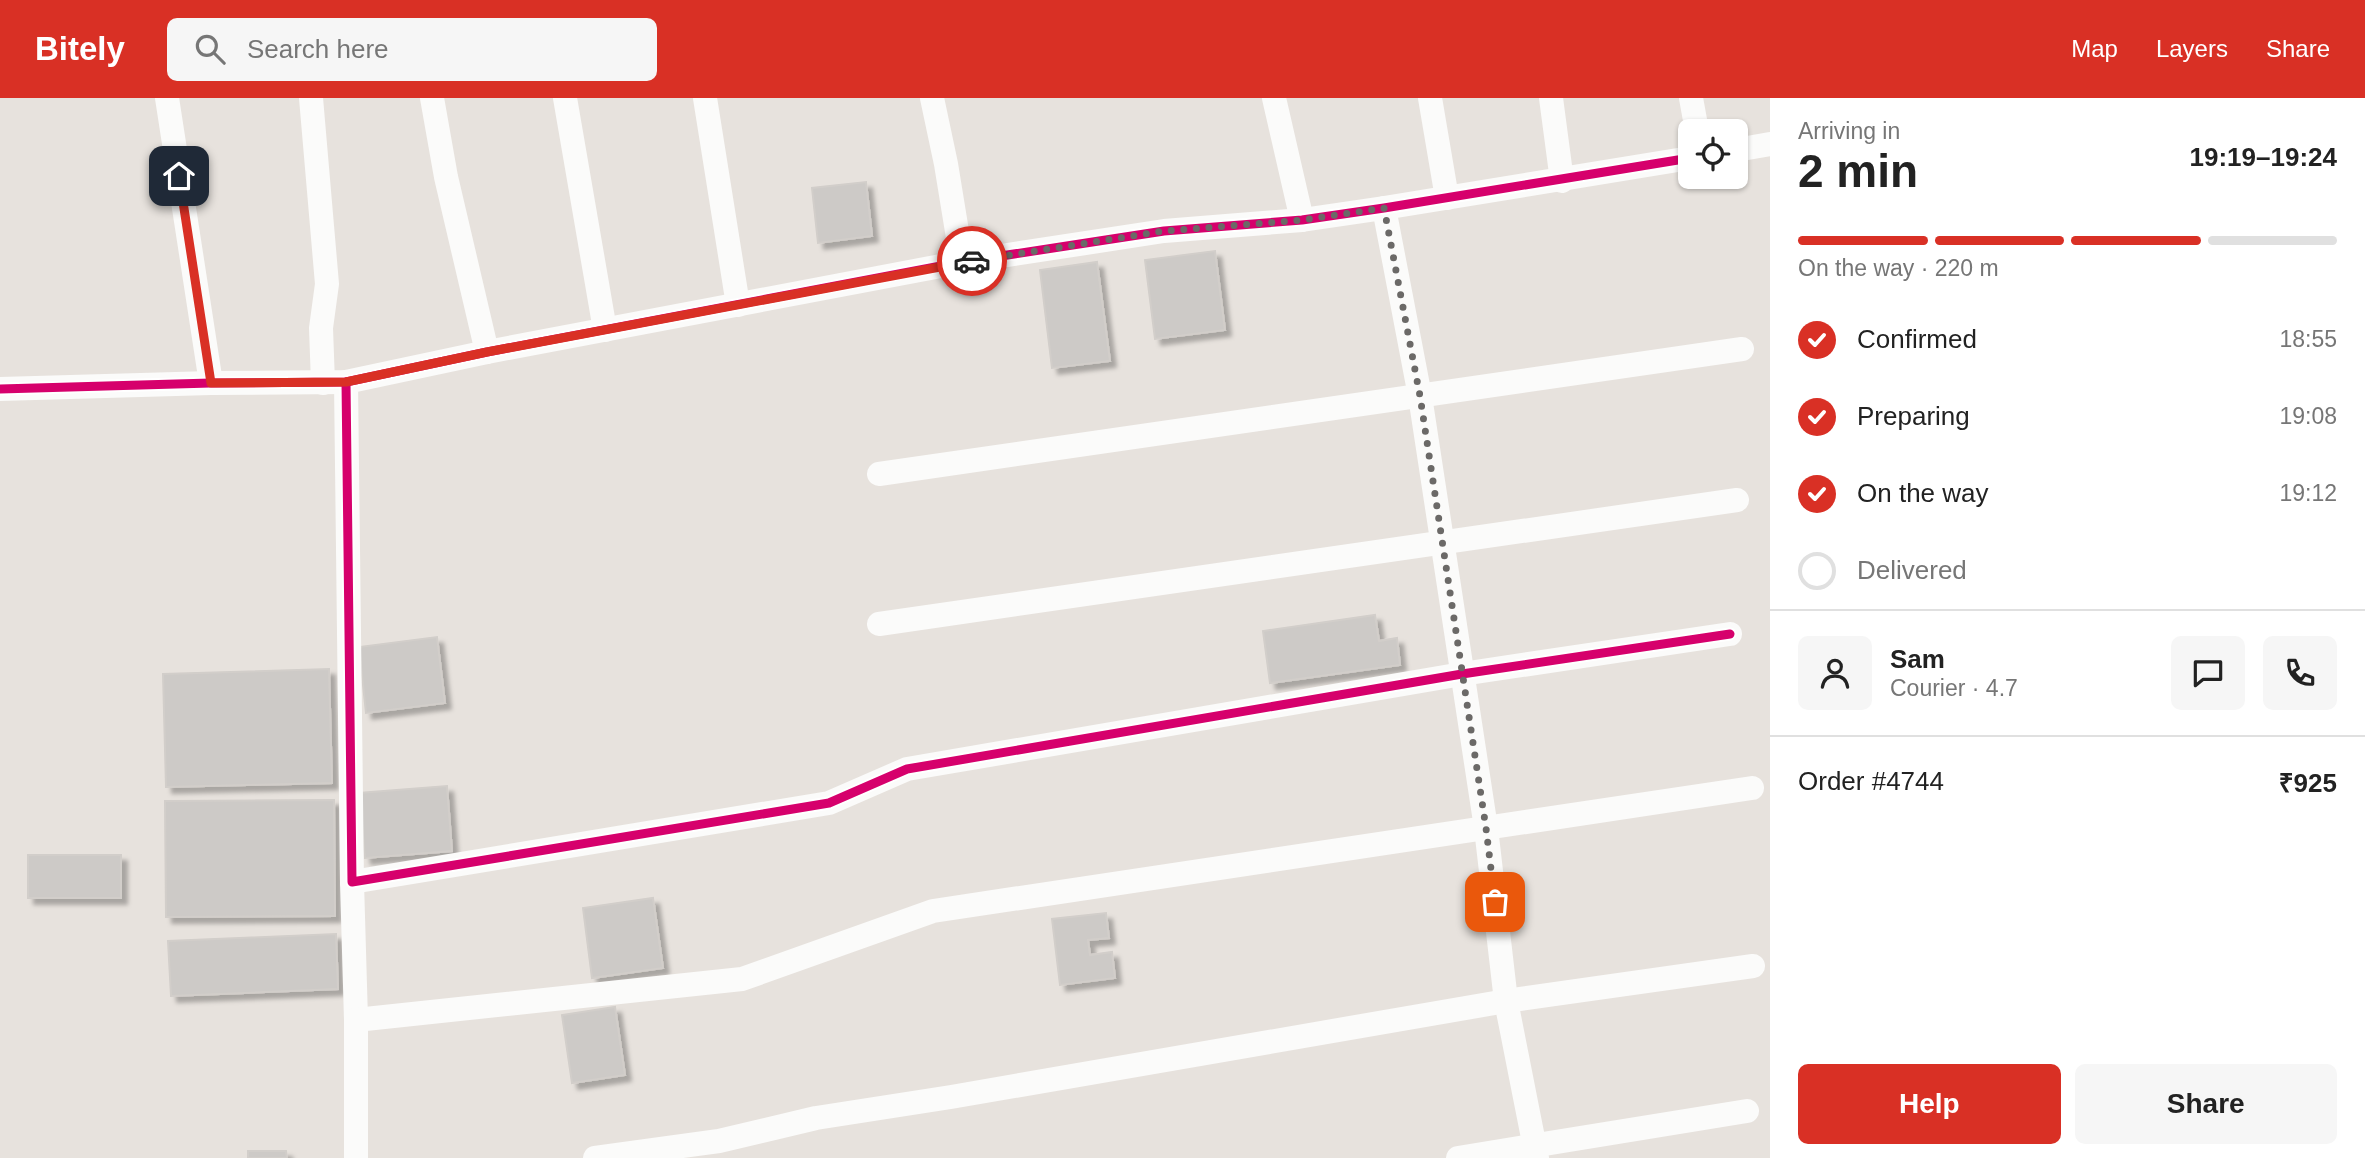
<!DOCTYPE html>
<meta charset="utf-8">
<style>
:root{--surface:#fff;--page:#f6f6f6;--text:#222;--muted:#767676;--line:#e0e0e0;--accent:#d93025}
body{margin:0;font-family:Helvetica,sans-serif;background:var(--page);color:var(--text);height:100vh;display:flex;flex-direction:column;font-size:26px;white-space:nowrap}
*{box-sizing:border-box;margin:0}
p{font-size:23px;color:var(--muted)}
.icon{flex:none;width:38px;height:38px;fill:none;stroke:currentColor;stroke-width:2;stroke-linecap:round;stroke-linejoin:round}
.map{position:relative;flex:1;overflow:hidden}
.panel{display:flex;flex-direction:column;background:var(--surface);width:595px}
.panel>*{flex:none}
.tools{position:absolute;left:1678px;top:21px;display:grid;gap:14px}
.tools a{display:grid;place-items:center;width:70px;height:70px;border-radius:10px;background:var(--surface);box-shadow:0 2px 5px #0004;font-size:35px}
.pin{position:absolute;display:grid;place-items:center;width:60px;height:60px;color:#fff;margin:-30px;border-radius:14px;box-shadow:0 4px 10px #0006}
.courier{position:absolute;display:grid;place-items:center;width:70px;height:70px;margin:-35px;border:5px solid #d93025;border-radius:50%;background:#fff;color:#222;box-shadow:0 2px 9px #0007}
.overview em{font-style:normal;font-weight:600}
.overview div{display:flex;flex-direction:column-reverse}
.overview{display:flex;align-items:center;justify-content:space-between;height:119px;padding:0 28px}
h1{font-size:46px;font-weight:600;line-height:52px}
.bar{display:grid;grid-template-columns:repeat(4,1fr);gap:10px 7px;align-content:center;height:84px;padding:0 28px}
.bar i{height:9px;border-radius:5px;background:var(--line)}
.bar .current{background:var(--accent)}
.bar p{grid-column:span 4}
.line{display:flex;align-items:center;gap:18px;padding:0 28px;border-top:2px solid var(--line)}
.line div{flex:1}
.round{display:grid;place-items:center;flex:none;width:74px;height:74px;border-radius:10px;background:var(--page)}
ol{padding:0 28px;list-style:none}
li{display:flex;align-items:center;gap:21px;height:77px}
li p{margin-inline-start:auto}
li .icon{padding:7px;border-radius:50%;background:var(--accent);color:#fff;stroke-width:4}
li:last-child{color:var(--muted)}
li i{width:38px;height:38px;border:4px solid var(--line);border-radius:50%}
.button{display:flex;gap:14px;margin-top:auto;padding:14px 28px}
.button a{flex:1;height:80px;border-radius:10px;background:var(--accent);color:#fff;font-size:28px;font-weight:600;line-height:80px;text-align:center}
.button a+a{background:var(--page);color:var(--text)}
header{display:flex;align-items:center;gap:42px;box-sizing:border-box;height:98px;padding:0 35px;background:var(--accent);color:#fff}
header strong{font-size:33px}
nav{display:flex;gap:38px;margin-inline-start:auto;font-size:24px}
.search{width:490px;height:63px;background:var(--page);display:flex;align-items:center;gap:18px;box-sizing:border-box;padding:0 24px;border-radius:10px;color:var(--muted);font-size:26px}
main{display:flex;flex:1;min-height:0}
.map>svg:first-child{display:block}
</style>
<header>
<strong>Bitely</strong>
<div class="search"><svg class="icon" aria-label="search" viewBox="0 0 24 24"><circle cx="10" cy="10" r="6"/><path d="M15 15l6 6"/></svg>Search here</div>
<nav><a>Map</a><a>Layers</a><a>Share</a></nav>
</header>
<main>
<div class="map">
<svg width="1770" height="1060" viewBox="0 0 1770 1060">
<defs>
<filter id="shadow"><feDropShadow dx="6" dy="6" stdDeviation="2" flood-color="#0004"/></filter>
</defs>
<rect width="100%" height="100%" fill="#e7e2dd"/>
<g fill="#cdcac7" stroke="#d2ceca" stroke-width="2" filter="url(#shadow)">
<polygon points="866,84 872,138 818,145 812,90"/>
<polygon points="1215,153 1225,232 1155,241 1145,162"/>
<polygon points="1097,164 1110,263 1052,270 1040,172"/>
<polygon points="1375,517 1379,543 1397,540 1400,567 1270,585 1263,533"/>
<polygon points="437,539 445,605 366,615 359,549"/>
<polygon points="329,571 332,685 166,689 163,576"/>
<polygon points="447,688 452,753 365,760 359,695"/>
<polygon points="334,702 335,818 166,819 165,703"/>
<rect x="28" y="757" width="93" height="43"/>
<polygon points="653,800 663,870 592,880 583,810"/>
<polygon points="1106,815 1109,840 1088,842 1090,857 1112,854 1115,880 1060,887 1052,821"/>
<polygon points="336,836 338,891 171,898 168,843"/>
<polygon points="615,909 625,977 572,985 562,917"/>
<polygon points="248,1053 286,1053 287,1060 248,1060"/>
</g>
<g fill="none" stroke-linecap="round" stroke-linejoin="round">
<g stroke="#fbfbfa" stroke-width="24">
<polyline points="167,0 211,285"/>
<polyline points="311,0 327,186 321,230 323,285"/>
<polyline points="432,0 446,79 487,254"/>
<polyline points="565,0 605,232"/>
<polyline points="705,0 738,207"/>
<polyline points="932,0 946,66 962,164"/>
<polyline points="1274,0 1302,122"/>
<polyline points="1430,0 1447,100"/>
<polyline points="1551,0 1562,83"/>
<polyline points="1691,0 1697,33"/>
<polyline points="1736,52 1770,46"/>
<polyline points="1384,110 1420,298 1486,730 1506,903 1537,1060"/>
<polyline points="346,284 352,784 829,705 907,671 1462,576 1730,536"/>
<polyline points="0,291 211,285 346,284 487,254 962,164 1164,133 1302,122 1384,110 1690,60"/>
<polyline points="879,376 1742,251"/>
<polyline points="879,526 1737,402"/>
<polyline points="352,784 356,922 356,1060"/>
<polyline points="356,922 742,881 933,813 1752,690"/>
<polyline points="595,1060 719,1043 816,1020 951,999 1506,903 1753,868"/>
<polyline points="1458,1060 1747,1013"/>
</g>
<defs>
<g id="cycleway">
<polyline points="346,284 352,784 829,705 907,671 1462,576 1730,536"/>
<polyline points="0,291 211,285 346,284 487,254 962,164 1164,133 1302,122 1384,110 1690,60"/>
</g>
</defs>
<use href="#cycleway" stroke="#fff" stroke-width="13"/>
<use href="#cycleway" stroke="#d6006c" stroke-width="9"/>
</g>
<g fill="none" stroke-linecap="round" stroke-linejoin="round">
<polyline stroke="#6b6967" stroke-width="7" stroke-dasharray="0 12.6" points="972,163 1164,133 1302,122 1384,110 1420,298 1486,730 1495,804"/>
<polyline stroke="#d93025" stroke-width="9" points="179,78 211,285 346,284 487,254 972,163"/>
</g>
</svg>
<div class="tools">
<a><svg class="icon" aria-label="locate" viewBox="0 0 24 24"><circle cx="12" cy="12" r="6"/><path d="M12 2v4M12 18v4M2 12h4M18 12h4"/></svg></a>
</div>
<div class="pin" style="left:1495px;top:804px;background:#ea580c"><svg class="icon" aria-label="bag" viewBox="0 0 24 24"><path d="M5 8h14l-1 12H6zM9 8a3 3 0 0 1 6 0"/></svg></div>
<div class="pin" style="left:179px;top:78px;background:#1f2937"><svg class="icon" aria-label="home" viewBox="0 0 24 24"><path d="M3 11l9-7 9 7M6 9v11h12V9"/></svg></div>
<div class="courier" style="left:972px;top:163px"><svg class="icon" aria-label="car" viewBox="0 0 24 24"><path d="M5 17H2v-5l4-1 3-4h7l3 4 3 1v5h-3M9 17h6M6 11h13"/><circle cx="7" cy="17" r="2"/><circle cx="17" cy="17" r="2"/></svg></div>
</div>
<section class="panel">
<div class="overview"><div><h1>2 min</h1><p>Arriving in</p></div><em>19:19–19:24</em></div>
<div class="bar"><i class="current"></i><i class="current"></i><i class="current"></i><i></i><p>On the way · 220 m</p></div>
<ol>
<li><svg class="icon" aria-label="check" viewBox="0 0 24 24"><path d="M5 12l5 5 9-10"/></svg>Confirmed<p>18:55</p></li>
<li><svg class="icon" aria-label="check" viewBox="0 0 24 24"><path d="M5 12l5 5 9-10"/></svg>Preparing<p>19:08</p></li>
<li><svg class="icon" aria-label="check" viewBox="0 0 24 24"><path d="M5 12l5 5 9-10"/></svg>On the way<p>19:12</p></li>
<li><i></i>Delivered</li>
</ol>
<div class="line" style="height:126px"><a class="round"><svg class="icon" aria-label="person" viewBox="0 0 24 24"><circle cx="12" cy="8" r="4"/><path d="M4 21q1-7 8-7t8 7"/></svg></a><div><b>Sam</b><p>Courier · 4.7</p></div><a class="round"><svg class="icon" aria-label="chat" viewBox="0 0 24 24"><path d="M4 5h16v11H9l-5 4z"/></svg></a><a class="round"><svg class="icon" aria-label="phone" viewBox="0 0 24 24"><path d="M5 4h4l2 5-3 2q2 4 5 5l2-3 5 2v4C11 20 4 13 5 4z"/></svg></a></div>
<div class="line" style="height:91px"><div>Order #4744</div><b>₹925</b></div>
<div class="button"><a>Help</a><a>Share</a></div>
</section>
</main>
